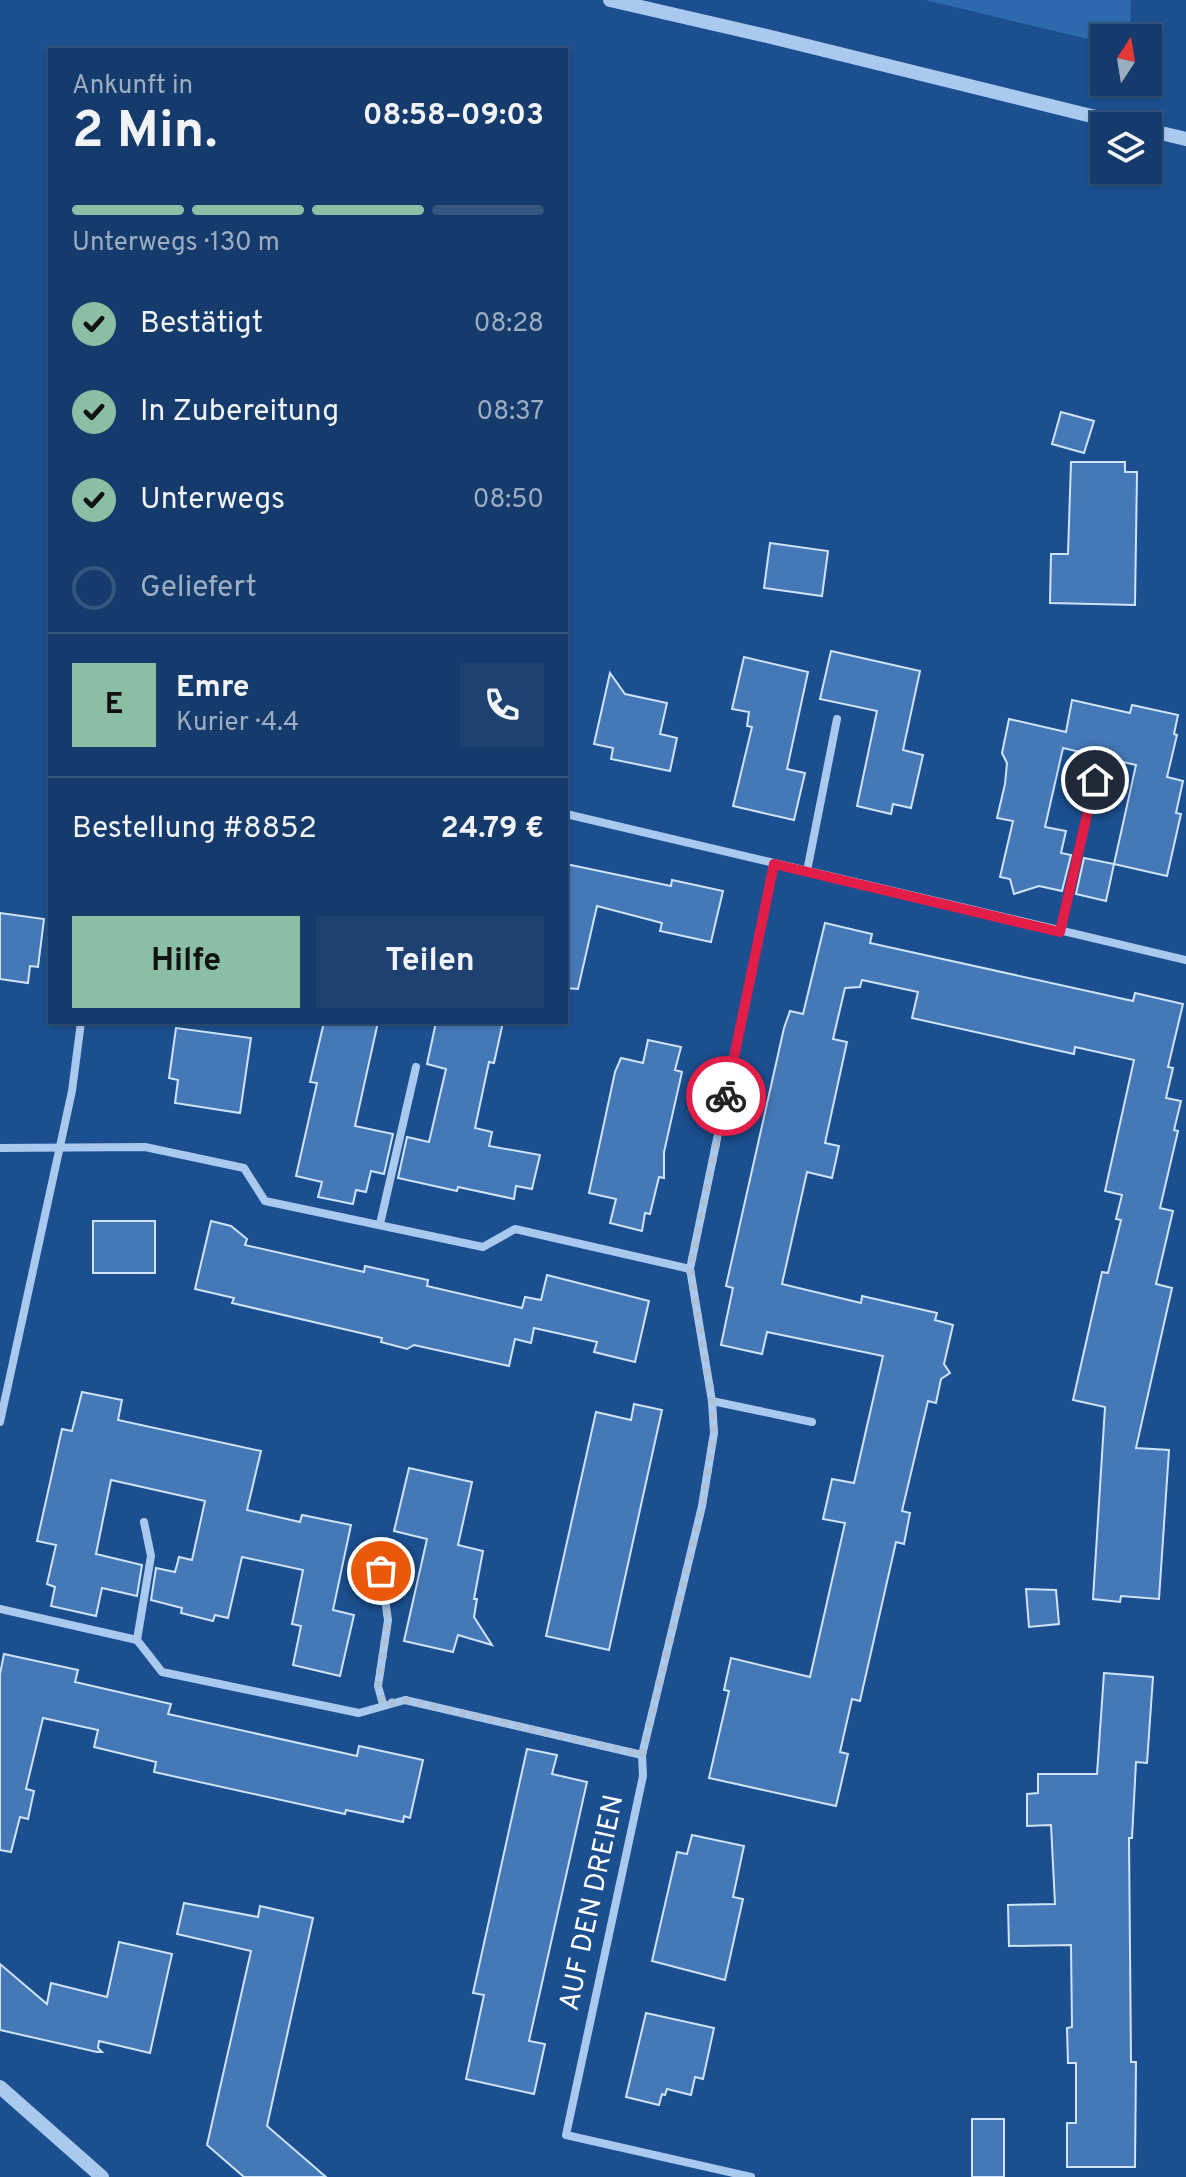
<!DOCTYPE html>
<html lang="de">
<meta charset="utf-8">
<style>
:root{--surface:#143b6b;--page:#1d4271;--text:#f1f3f6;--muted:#9dadc1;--line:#33557e;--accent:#8abfa5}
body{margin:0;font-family:Overpass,sans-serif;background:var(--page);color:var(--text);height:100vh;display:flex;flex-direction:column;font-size:30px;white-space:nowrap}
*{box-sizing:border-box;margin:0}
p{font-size:26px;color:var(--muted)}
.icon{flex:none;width:44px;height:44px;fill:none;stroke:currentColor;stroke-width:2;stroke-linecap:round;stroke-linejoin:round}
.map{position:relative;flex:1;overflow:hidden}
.side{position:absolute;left:48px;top:48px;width:520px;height:976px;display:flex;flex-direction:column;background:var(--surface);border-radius:0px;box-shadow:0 2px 6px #0004,0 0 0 2px var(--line)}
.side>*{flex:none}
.needle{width:52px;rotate:12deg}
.controls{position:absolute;left:1090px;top:24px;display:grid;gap:16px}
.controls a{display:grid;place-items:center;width:72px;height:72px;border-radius:0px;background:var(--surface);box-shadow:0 2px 6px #0004,0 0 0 2px var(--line);font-size:40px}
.pin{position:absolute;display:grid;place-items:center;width:68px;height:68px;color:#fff;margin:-34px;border:4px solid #fff;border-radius:50%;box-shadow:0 2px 8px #0007}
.courier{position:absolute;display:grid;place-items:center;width:80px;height:80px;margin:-40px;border:6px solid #e11d48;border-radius:50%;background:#fff;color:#222;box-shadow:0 2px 10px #0007}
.head em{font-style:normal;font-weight:700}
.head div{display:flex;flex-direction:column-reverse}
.head{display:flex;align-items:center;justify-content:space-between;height:136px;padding:0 24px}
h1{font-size:52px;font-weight:700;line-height:60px}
.bar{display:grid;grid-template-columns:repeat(4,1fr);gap:12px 8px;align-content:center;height:96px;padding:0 24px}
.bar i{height:10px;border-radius:6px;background:var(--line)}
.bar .active{background:var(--accent)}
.bar p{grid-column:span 4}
.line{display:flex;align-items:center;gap:20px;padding:0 24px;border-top:2px solid var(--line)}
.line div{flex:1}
.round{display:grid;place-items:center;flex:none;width:84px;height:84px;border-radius:0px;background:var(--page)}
ol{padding:0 24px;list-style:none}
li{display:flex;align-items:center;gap:24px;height:88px}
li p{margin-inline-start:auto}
li .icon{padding:8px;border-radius:50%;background:var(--accent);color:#111;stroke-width:4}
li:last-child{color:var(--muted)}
li i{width:44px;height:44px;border:4px solid var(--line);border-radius:50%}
.cta{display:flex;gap:16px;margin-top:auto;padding:16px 24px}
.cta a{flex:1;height:92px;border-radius:0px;background:var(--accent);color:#111;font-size:32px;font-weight:700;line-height:92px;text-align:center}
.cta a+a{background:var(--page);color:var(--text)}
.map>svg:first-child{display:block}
</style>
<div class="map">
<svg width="1186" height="2177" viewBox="0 0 1186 2177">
<rect width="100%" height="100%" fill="#1b4f8f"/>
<polygon fill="#2e69ad" points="925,0 1131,0 1130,38 1104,38 1104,43"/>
<g fill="#4478b7" stroke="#cfe3fa" stroke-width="2">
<polygon points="1061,412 1094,421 1084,453 1052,444"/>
<polygon points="1071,462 1125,462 1125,472 1137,472 1135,605 1050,603 1051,554 1068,554"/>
<polygon points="770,543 828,551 822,596 764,588"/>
<polygon points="831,651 920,671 903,750 923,755 911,808 893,804 891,814 857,806 877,711 820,699"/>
<polygon points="744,657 808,672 787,769 805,773 794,820 733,806 752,727 747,726 749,712 732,709"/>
<polygon points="610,673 625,694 667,703 660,734 677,738 670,771 611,759 613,748 594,744"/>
<polygon points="1072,700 1130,713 1132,705 1178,715 1174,734 1177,735 1167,777 1183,781 1176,813 1181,814 1167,876 1114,864 1136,765 1063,748 1045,827 1066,831 1061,853 1071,855 1062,891 1039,886 1014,894 1010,879 1000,877 1013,821 997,818 1005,784 1007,763 1002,753 1009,719 1066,732"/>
<polygon points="1084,858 1114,864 1106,901 1076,894"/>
<polygon points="566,864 671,886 672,880 723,891 711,942 660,931 662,923 597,906 578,989 566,988"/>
<polygon points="0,913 44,919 38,967 30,966 28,983 0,979"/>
<polygon points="825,923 872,934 870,943 1133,1001 1135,993 1183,1004 1168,1067 1173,1068 1166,1098 1181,1101 1174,1130 1178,1131 1160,1208 1173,1211 1156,1284 1172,1288 1136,1448 1169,1450 1159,1599 1121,1596 1120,1602 1093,1599 1105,1407 1073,1400 1102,1272 1108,1273 1121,1220 1116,1219 1122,1195 1105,1191 1134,1060 1075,1047 1074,1054 912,1018 918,992 862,980 860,987 845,988 833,1039 847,1042 825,1143 839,1146 832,1178 807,1172 782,1284 861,1303 862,1296 937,1313 935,1320 953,1325 944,1364 950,1373 941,1379 936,1403 928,1401 902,1511 910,1513 904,1544 896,1542 860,1701 852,1699 840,1752 848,1754 836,1806 709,1778 729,1691 724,1690 731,1658 810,1677 845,1523 823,1519 832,1479 854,1483 883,1356 767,1332 762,1354 721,1345 733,1288 726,1286 784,1028 790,1011 803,1014"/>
<polygon points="324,1022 378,1022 355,1126 393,1134 384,1174 371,1171 366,1192 356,1190 353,1204 318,1197 322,1182 296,1176 317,1083 310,1082"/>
<polygon points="436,1022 503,1022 494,1063 489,1062 475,1128 492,1132 489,1146 540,1155 532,1189 516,1186 514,1199 458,1187 457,1191 398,1178 407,1137 429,1142 446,1069 427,1064"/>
<polygon points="176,1028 251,1038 240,1113 175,1103 178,1080 169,1078"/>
<polygon points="648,1040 681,1047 675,1070 682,1072 664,1152 664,1178 659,1177 650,1214 645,1213 642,1231 610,1223 616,1199 589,1193 615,1072 621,1058 643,1063"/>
<rect x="93" y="1221" width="62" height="52"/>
<polygon points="211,1221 231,1226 247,1239 245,1245 364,1272 365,1266 428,1280 427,1286 522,1308 525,1297 541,1300 547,1275 649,1301 635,1362 594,1352 597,1342 534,1328 531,1343 515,1339 509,1366 414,1345 407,1349 381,1342 382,1338 232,1303 234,1298 195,1289"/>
<polygon points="82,1392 122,1400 118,1420 261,1451 247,1510 300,1522 302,1515 351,1525 333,1610 354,1615 340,1676 293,1665 301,1626 292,1624 303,1570 242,1557 228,1618 215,1615 213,1621 181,1613 182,1608 151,1600 156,1568 175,1572 179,1557 192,1560 205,1501 111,1480 96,1554 142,1565 137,1596 102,1588 96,1616 51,1606 55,1587 47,1584 56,1545 37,1541 62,1429 72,1431"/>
<polygon points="634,1404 662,1410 609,1650 546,1636 596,1412 631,1420"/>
<polygon points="409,1468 472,1482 458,1545 483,1551 474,1599 477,1599 474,1617 492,1645 458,1635 453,1652 404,1641 427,1539 394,1531"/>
<polygon points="1026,1589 1056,1590 1059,1624 1029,1627"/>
<polygon points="4,1654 78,1670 75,1682 171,1704 168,1714 357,1756 359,1746 423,1760 410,1818 404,1816 403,1822 346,1810 345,1814 154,1772 156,1762 94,1747 98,1730 43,1718 26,1789 34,1791 28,1819 20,1817 11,1852 0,1850 0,1674"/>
<polygon points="1104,1673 1153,1677 1147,1763 1136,1762 1132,1838 1129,1838 1131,2062 1136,2062 1135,2167 1067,2167 1067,2123 1076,2123 1076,2063 1068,2063 1067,2028 1072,2027 1071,1945 1009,1946 1008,1905 1055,1904 1051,1825 1027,1826 1027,1794 1038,1793 1038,1774 1097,1774"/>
<polygon points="527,1749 557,1755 552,1774 587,1782 529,2041 545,2044 534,2094 466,2079 484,1995 473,1993"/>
<polygon points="692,1835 744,1846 733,1897 743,1899 725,1980 652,1961 677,1852 687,1854"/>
<polygon points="184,1903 258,1917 260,1906 313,1918 267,2126 326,2177 244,2177 207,2145 251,1951 177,1934"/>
<polygon points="119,1942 172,1954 150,2053 99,2041 98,2048 102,2052 97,2052 0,2030 0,1964 47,2004 51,1983 107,1997"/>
<polygon points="646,2013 714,2028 703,2079 695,2077 691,2095 667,2089 665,2095 662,2094 659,2105 626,2097"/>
<rect x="972" y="2119" width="32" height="58"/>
</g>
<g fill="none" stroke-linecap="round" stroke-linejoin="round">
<g stroke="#a9c9ee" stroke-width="8">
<polyline points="566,814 1186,960"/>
<polyline points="807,871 837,719"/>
<polyline points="1060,932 1095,780"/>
<polyline points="0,1148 145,1147 244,1168 265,1201 483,1247 515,1229 690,1269 774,864"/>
<polyline points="380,1224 416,1067"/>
<polyline points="690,1269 712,1401 714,1433 702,1506 642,1755 643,1776 566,2135 751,2177"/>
<polyline points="712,1401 812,1422"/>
<polyline points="0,1422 72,1091 81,1022"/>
<polyline points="381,1571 388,1620 378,1686 383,1704"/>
<polyline points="0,1609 137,1640 162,1672 359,1713 405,1700 642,1755"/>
<polyline points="137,1640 151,1556 144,1522"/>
</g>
<g stroke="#a9c9ee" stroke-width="14">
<polyline points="610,0 767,36 1132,126"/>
<polyline points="1148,130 1186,139"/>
<polyline points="0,2087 102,2177"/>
</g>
</g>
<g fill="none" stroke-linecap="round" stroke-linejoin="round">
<polyline stroke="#afc1d8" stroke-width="8" stroke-dasharray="0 14.4" points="381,1571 388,1620 378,1686 383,1704 405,1700 642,1755 702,1506 714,1433 712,1401 690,1269 726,1096"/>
<polyline stroke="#e11d48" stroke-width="10" points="726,1096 774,864 1060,932 1095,780"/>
</g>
<g text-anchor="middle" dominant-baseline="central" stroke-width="6" stroke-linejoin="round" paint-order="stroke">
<g font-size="28" fill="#fff" stroke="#1b4f8f">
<text transform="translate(593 1903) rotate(-78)">AUF DEN DREIEN</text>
</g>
</g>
</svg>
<div class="controls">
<a><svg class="needle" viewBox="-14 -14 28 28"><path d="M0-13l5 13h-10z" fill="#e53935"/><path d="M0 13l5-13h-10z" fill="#9dadc1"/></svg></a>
<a><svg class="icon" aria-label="layers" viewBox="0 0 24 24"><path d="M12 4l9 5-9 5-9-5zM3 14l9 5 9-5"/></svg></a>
</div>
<div class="pin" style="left:381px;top:1571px;background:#ea580c"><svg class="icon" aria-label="bag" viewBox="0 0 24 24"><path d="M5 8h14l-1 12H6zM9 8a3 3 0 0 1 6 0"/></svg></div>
<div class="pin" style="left:1095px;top:780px;background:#1f2937"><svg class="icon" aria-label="home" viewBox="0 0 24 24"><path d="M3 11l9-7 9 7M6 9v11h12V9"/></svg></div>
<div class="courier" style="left:726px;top:1096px"><svg class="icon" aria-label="bike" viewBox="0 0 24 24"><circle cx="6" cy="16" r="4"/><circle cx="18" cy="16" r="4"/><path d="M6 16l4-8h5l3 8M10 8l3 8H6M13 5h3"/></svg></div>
<section class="side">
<div class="head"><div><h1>2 Min.</h1><p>Ankunft in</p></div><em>08:58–09:03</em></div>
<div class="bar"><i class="active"></i><i class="active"></i><i class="active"></i><i></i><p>Unterwegs · 130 m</p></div>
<ol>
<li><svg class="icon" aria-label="check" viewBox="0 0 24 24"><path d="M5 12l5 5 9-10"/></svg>Bestätigt<p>08:28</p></li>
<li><svg class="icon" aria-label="check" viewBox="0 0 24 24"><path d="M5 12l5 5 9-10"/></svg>In Zubereitung<p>08:37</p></li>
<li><svg class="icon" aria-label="check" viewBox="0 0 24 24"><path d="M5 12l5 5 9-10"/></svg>Unterwegs<p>08:50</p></li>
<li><i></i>Geliefert</li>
</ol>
<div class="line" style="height:144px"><b class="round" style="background:var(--accent);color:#111">E</b><div><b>Emre</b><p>Kurier · 4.4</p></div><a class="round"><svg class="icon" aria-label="phone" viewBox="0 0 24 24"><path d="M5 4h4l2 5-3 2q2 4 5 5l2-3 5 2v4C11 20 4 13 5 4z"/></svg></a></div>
<div class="line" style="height:104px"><div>Bestellung #8852</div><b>24.79 €</b></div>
<div class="cta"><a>Hilfe</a><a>Teilen</a></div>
</section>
</div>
